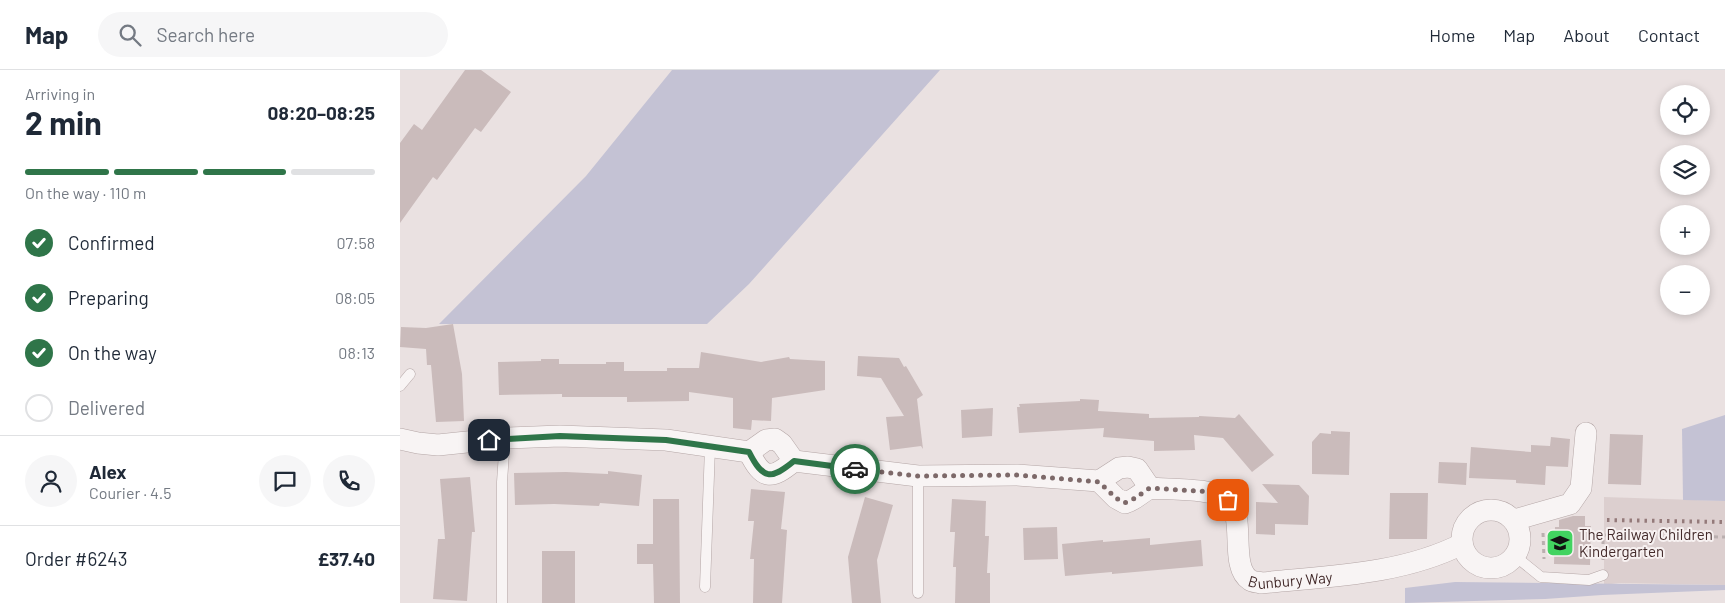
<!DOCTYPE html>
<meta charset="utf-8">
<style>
:root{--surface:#fff;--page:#f6f6f7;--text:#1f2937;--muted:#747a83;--line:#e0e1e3;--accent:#2f7549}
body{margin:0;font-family:Barlow,sans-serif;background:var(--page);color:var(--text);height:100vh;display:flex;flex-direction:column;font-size:19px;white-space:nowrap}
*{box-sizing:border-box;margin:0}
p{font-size:16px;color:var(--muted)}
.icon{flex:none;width:28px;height:28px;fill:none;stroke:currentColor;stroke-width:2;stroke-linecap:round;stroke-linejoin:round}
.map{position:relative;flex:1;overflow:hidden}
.drawer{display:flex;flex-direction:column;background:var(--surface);width:400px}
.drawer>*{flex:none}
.tools{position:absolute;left:1260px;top:15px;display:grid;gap:10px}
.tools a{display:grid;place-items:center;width:50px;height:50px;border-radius:50%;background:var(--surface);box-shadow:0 2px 8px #0003;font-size:25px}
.pin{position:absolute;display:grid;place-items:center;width:42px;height:42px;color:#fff;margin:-21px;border-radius:10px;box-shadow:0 2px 8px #0006}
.courier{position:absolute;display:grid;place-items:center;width:50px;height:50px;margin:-25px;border:4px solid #2f7549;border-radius:50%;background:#fff;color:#222;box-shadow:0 1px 6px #0007}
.overview em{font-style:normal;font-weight:700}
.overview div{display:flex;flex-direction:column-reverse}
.overview{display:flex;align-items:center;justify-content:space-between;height:85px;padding:0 25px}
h1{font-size:32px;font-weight:700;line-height:38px}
.bar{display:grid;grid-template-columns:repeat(4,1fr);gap:8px 5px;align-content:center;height:60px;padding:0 25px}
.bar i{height:6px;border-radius:4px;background:var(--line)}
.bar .active{background:var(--accent)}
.bar p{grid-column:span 4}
.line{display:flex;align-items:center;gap:12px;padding:0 25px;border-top:1px solid var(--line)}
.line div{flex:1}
.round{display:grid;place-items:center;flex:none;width:52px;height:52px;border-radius:26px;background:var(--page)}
ol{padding:0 25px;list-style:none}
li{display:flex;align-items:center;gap:15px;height:55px}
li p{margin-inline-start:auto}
li .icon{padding:5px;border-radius:50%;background:var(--accent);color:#fff;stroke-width:4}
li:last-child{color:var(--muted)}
li i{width:28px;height:28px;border:2px solid var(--line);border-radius:50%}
header{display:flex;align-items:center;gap:30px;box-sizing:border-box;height:70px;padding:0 25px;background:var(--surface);border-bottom:1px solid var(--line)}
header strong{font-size:24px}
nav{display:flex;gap:28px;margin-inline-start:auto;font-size:18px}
.search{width:350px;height:45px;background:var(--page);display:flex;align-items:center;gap:12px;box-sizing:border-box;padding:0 18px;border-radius:28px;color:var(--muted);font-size:19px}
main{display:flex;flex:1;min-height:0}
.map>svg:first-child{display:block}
</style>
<header>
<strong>Map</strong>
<div class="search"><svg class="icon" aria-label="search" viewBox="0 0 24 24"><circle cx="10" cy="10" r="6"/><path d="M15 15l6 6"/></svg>Search here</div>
<nav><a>Home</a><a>Map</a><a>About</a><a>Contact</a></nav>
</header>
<main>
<section class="drawer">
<div class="overview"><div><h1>2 min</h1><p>Arriving in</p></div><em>08:20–08:25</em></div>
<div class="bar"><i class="active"></i><i class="active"></i><i class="active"></i><i></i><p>On the way · 110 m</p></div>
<ol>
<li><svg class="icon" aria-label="check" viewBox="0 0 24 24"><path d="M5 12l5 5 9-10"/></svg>Confirmed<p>07:58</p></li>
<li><svg class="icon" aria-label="check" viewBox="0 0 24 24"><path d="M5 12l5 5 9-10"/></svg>Preparing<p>08:05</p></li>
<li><svg class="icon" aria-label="check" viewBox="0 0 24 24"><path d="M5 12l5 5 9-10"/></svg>On the way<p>08:13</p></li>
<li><i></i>Delivered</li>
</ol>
<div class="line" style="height:90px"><a class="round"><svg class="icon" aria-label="person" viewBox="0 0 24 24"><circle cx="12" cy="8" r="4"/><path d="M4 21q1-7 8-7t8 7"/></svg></a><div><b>Alex</b><p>Courier · 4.5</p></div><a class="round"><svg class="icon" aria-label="chat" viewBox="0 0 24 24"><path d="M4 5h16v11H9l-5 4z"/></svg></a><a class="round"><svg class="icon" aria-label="phone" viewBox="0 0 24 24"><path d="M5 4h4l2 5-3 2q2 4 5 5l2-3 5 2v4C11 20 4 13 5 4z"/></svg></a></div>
<div class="line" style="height:65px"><div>Order #6243</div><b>£37.40</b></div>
</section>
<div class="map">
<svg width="1325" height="533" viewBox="0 0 1325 533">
<rect width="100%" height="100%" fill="#eae1e1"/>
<polygon fill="#dccfcf" points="1204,427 1325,431 1325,515 1219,513 1204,515"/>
<g fill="#c4c2d4">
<polygon points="272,0 540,0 349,214 307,254 39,254 186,106"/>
<polygon points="1325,345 1325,431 1283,430 1282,359"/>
<polygon points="1055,512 1325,515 1325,520 1202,525 1145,529 1005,533 1005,518"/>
</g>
<g fill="#cabbbb">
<polygon points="65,0 81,0 111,22 81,62 75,58 37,110 33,107 0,153 0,73 14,54 22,60"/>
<polygon points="53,254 62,304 64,351 36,352 31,295 27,295 26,279 0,277 1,257 26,258"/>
<polygon points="301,282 361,292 389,287 390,289 425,291 425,320 372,328 371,351 352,350 351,360 333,358 333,328 289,322 289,331 227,332 227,327 162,327 162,324 99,325 98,292 141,291 141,289 159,289 159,294 206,294 206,292 224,292 224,301 267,301 267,298 299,298"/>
<polygon points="458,286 499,288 504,297 506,296 523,325 517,329 523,379 521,376 490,380 486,347 504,346 481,308 457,306"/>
<polygon points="680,329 699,330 698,341 749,344 749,348 799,347 799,346 835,348 839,344 874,385 852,402 823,368 794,365 795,380 754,381 754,371 703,367 704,358 619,363 617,337 620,337 619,334 680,331"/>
<polygon points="593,338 592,366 562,368 561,340"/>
<polygon points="931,361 950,362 949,405 912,404 912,372 920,363 931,364"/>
<polygon points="1210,364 1243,365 1241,415 1208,414"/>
<polygon points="1151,367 1170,369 1168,397 1146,396 1145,415 1116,413 1116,410 1069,408 1071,377 1131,382 1131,375 1150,376"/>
<polygon points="1039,392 1067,393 1066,415 1038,413"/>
<polygon points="208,401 242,405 239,436 200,433 199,436 154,434 115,435 114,403 166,402 208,404"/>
<polygon points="70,407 75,462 72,462 67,531 33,529 38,469 45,469 40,409"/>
<polygon points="862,414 899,415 909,426 908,455 875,454 875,465 856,464 856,432 878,433"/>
<polygon points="351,419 385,422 381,459 387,460 382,533 353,533 354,489 350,489 354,451 348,451"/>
<polygon points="990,423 1028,423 1027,469 989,469"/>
<polygon points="465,427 493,435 477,490 481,533 452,533 448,487"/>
<polygon points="253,429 279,429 280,533 254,533 253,494 237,494 237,474 253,474"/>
<polygon points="552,429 586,431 585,466 589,466 587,503 590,503 590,533 555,533 556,497 553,497 555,462 550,462"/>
<polygon points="1173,446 1185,446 1185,456 1191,456 1190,495 1154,494 1155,457 1159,457 1159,450"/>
<polygon points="657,457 658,489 624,490 623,458"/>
<polygon points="750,468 750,475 801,470 803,496 712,504 712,502 665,506 662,474 703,470 703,472"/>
<rect x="142" y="481" width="33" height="52"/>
</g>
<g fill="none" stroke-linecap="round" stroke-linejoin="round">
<defs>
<g id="lane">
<polyline points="0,316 10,304"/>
<polyline points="1115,486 1141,507 1189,510 1203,505"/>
<polyline points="305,517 310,377"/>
<polyline points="518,523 518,406"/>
<polyline points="102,533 102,412 105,368"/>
</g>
<g id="street">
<polyline points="0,369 18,373 38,375 105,368 160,366 266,370 349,382 366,370 375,369 382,374 394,391"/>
<path d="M349,382C363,410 371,410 394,391L518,406L617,405L699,411L719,398L728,397L737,399L750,418"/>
<path id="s1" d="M699,411L716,428L725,433C735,430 741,423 750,418C772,420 812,417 829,431C846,446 829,497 850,510C853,512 858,512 861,513C929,506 1000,505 1062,474"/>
<circle cx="1091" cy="469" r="29"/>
<polyline points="1114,450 1170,434 1181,418 1186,363"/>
</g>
</defs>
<use href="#lane" stroke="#b4a6a6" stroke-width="11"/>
<use href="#street" stroke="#b4a6a6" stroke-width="22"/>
<g stroke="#baafaf" stroke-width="3" stroke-dasharray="4 4" stroke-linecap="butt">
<polyline points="1143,463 1144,489"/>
<polyline points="1203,490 1203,465 1325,467"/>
</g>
<use href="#lane" stroke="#f8f4f4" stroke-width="10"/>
<use href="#street" stroke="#f8f4f4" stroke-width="21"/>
<polyline stroke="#947a7a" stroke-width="4" stroke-dasharray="2.5 5" stroke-linecap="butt" points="1207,450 1325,452"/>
</g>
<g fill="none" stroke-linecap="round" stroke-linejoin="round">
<path stroke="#7d6969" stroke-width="5" stroke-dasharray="0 9" d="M455,399L518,406L617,405L699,412L716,428L724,433C735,430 741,423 750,418L812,422L828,430"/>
<path stroke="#2f7549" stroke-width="6" d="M89,370L160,366L266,370L349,382C363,410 371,410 394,391L455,399"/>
</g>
<defs>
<symbol id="school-square" viewBox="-11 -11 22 22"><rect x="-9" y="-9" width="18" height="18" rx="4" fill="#42d360" stroke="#f7f1f1"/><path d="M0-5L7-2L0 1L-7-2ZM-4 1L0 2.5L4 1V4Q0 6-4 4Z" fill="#111"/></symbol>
</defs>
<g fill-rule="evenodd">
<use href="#school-square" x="1144" y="457" width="32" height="32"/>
</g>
<g text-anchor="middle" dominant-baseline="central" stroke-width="4" stroke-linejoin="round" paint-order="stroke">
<g font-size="15" fill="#422929" stroke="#f7f1f1" text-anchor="start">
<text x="1179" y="464">The Railway Children<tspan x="1179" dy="17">Kindergarten</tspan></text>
</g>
<g font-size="15" fill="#422929" stroke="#f7f1f1">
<text stroke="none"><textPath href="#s1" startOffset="270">Bunbury Way</textPath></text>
</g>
</g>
</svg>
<div class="tools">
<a><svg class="icon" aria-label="locate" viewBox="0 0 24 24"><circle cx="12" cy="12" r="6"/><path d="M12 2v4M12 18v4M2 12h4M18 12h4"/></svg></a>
<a><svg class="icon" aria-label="layers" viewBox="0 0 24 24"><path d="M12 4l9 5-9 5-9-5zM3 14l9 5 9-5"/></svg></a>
<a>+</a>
<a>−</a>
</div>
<div class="pin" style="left:828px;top:430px;background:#ea580c"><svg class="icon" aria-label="bag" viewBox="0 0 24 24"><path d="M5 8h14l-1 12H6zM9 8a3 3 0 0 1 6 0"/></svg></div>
<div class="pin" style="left:89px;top:370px;background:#1f2937"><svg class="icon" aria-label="home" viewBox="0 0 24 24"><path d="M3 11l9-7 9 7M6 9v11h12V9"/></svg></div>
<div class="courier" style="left:455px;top:399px"><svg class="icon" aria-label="car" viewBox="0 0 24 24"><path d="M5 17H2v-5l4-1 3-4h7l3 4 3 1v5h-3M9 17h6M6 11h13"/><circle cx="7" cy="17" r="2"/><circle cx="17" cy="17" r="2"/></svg></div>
</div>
</main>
